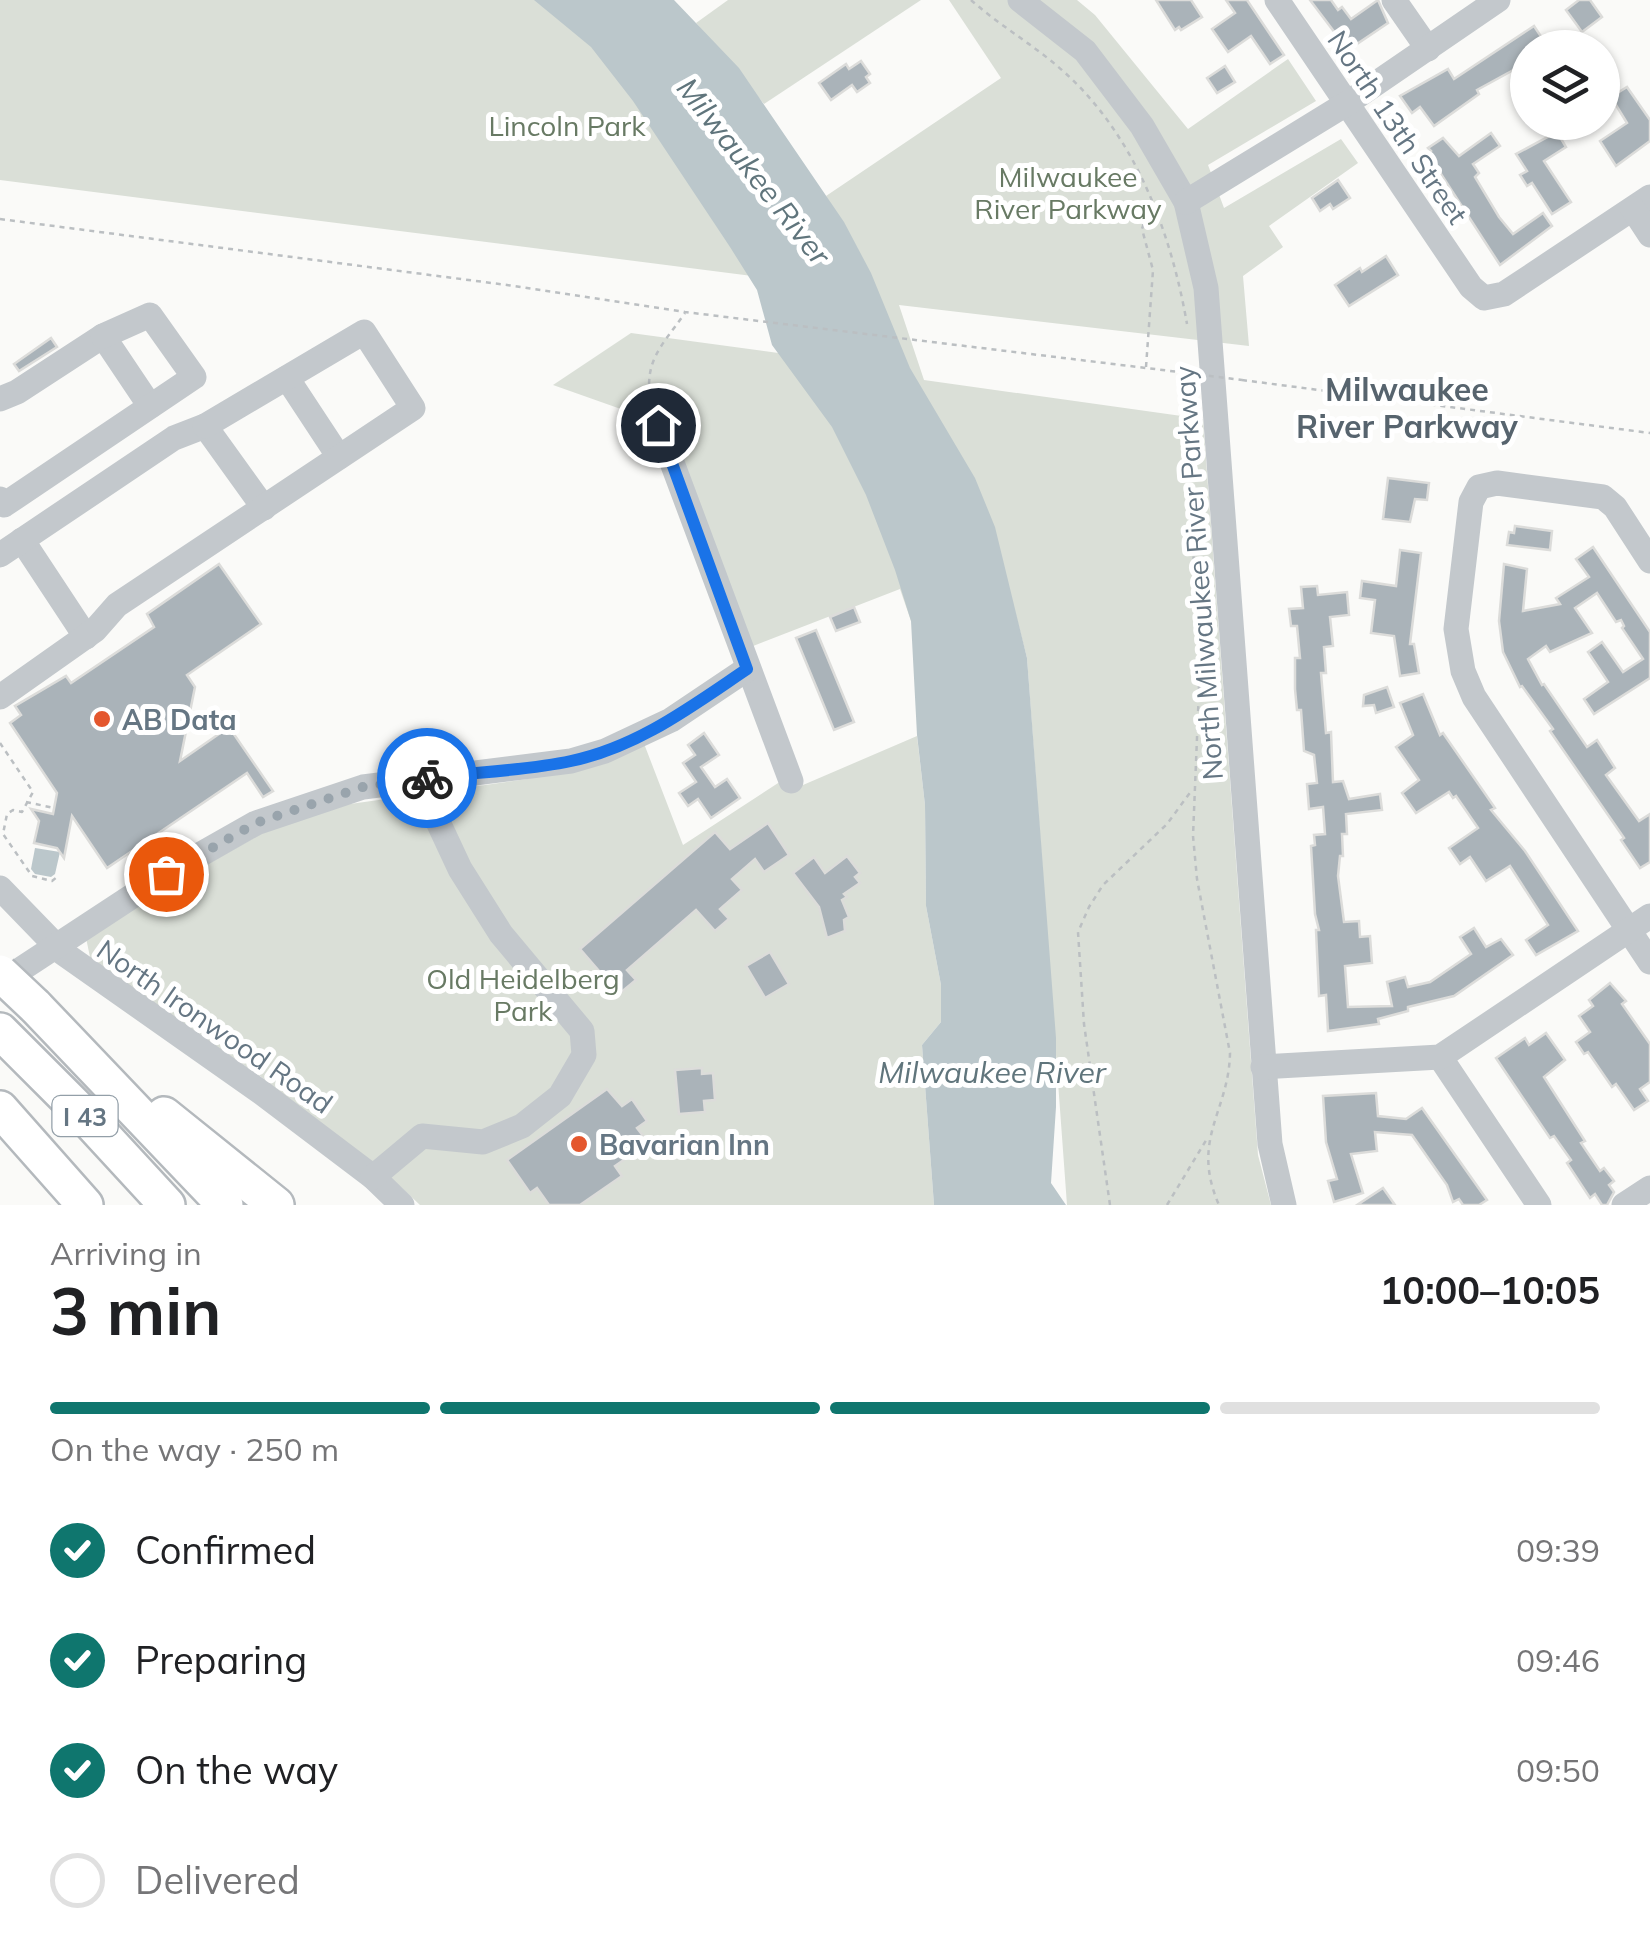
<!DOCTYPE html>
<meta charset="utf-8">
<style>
:root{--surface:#fff;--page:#f6f6f6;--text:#202124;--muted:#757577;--line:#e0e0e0;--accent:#0f766e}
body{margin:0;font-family:Mulish,sans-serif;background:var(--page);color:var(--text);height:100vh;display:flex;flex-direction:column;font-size:38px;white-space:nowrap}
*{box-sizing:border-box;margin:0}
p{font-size:32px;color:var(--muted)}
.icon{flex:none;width:55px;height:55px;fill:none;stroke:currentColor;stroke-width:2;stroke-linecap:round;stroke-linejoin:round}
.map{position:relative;height:1205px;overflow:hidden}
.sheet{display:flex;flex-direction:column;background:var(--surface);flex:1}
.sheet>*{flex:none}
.tools{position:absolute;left:1510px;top:30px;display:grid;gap:20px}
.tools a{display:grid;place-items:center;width:110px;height:110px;border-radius:50%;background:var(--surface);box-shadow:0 2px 8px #0004;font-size:50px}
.pin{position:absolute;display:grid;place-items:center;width:85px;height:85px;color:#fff;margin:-42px;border:5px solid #fff;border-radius:50%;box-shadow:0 2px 10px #0007}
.courier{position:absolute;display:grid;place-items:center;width:100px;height:100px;margin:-50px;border:8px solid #1a73e8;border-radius:50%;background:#fff;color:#222;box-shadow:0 2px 12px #0007}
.head em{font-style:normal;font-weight:700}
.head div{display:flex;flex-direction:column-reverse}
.head{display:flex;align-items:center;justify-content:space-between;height:170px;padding:0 50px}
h1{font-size:65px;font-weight:700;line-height:75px}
.bar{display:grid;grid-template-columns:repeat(4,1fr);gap:15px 10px;align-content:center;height:120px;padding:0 50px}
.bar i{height:12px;border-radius:8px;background:var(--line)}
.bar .on{background:var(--accent)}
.bar p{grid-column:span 4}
ol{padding:0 50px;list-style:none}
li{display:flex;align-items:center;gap:30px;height:110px}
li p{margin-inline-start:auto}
li .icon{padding:10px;border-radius:50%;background:var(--accent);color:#fff;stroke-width:4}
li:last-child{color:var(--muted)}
li i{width:55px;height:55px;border:5px solid var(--line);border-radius:50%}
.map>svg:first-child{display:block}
</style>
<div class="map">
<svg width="1650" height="1205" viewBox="0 0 1650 1205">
<rect width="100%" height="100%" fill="#fafaf8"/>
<g fill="#dadfd7">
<polygon points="0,0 636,0 768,278 0,180"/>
<polygon points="728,0 921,0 764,104 696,23"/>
<polygon points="949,0 1077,0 1095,15 1188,129 1288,59 1316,101 1208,165 1224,208 1341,139 1358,163 1269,226 1283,247 1243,276 1249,346 899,305 924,380 1203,419 1258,1155 1271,1205 1067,1205 1027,658 1011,596 911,621 900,589 748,648 666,425 553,385 631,333 793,355 858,249 826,196 1001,78"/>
<polygon points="917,736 925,805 926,906 941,985 941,1022 922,1045 934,1205 420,1205 402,1188 260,1076 91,962 85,933 266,831 343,805 527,779 643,741 683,845 795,772 803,785"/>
</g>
<g fill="#bbc7cb">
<polygon points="534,0 674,0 739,68 844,222 871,273 910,368 975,478 995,527 1027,658 1056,1038 1056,1107 1051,1183 1066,1205 934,1205 922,1045 941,1022 941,985 926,906 925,805 917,735 911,621 895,570 866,495 832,427 772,345 757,290 730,247 633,101 591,47"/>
<polygon points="35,848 60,852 55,874 51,877 35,874 31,869"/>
</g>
<g fill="#aab3b9" stroke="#dcdcda" stroke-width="2.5">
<polygon points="1156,0 1191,0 1202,17 1181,30 1179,27 1175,30"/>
<polygon points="1226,0 1247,0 1284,55 1270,64 1251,36 1228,52 1212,29 1235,13"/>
<polygon points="1310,0 1331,0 1338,10 1342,7 1351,19 1378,0 1388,23 1348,50"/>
<polygon points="1579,0 1590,0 1602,17 1582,32 1566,10"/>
<polygon points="1534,26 1544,41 1528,48 1528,62 1477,90 1479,94 1434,126 1420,107 1412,113 1400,96 1448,69 1454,79"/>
<polygon points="861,61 870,74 866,77 870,83 857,92 852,85 831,100 819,83 846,64 849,69"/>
<polygon points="1225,66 1235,82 1217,93 1207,78"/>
<polygon points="1627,87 1650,120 1650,141 1616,166 1600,141 1627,123 1611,97"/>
<polygon points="1557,132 1566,147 1544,161 1571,202 1552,214 1532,183 1527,186 1520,175 1527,171 1516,154"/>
<polygon points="1491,133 1500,146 1473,164 1479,173 1475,177 1499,217 1513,234 1543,213 1552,226 1500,265 1428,154 1431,151 1428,148 1443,138 1459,156"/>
<polygon points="1338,180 1350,198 1333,209 1330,204 1320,211 1312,198"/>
<polygon points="1386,256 1398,275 1349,306 1335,285 1360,268 1362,272"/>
<polygon points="51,338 57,347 19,371 14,364"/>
<polygon points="1388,478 1429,483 1427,500 1415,499 1410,522 1383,519"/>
<polygon points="1515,526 1552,531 1550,550 1507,545 1509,532 1514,533"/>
<polygon points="1593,547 1650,632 1650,678 1594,714 1584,699 1608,682 1588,652 1602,642 1623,672 1643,659 1622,628 1624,626 1621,620 1616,622 1597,593 1575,608 1592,633 1550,652 1546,646 1528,659 1542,685 1544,684 1587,747 1597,740 1615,768 1606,775 1639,821 1650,814 1650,862 1640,868 1621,840 1624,838 1550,731 1553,729 1522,686 1520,687 1503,652 1499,621 1504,564 1527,569 1523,611 1560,604 1556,598 1589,577 1576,559"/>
<polygon points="1400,550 1421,553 1410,644 1414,644 1419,673 1400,676 1394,636 1371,633 1375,600 1360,598 1362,581 1396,586"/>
<polygon points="219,564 261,624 187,675 195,687 180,761 229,727 273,791 263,797 247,773 107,868 72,816 64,858 57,848 34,843 39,821 31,809 53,814 57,793 10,723 21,715 15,706 66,676 71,683 154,627 147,614"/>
<polygon points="1317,586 1318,595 1347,592 1349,615 1330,617 1333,646 1324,647 1326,673 1321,673 1326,733 1331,732 1333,782 1343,781 1349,799 1380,794 1382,810 1346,814 1347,834 1342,834 1343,856 1340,856 1338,876 1344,922 1359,921 1360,937 1370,936 1372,963 1345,966 1348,1007 1392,1006 1387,982 1405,977 1408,987 1430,982 1471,954 1460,937 1474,928 1486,947 1501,939 1513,955 1454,996 1408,1007 1408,1011 1378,1019 1379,1024 1328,1031 1326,995 1319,996 1316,930 1319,930 1315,914 1311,846 1315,845 1314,835 1325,834 1323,807 1309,809 1307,784 1317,783 1314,755 1304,751 1301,710 1297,710 1295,689 1295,658 1300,658 1297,626 1291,626 1289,609 1303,608 1301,587"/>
<polygon points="854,607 860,622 836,631 830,617"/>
<polygon points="816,630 854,722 834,730 796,638"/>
<polygon points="1387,687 1394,707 1376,713 1374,705 1363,706 1364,695"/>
<polygon points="1423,694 1440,735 1443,733 1495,808 1491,810 1525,851 1578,931 1536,955 1526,940 1548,925 1510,866 1486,881 1470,857 1460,864 1449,848 1478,828 1456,796 1453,798 1449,792 1416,813 1402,793 1419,780 1396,747 1413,735 1400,703"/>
<polygon points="704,733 719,755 701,767 715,787 727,779 740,798 711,818 698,799 688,806 679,793 696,782 683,763 695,755 688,745"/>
<polygon points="768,823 789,855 764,872 755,859 732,879 742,890 720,909 729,919 715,931 696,910 627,970 636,980 619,994 580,949 715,832 730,849"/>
<polygon points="847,856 860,873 855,877 860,883 844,894 847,897 842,900 849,917 844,920 845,931 827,938 819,907 793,873 814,857 825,873"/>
<polygon points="770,952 789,984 765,998 746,966"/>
<polygon points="1610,983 1626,1001 1622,1004 1650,1044 1650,1082 1640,1089 1648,1101 1634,1110 1616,1084 1612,1087 1588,1052 1584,1054 1576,1042 1590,1032 1579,1016 1593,1006 1589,1000"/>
<polygon points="1546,1033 1565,1060 1544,1077 1585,1141 1581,1143 1600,1171 1604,1168 1614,1181 1609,1185 1614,1192 1607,1205 1602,1205 1595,1194 1590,1198 1567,1163 1571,1160 1554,1136 1550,1138 1496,1058 1525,1038 1529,1045"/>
<polygon points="702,1068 702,1074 713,1073 715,1100 704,1101 705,1112 679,1114 675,1070"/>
<polygon points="607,1089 622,1106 632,1099 647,1121 637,1128 644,1137 624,1151 628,1157 615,1166 622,1176 580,1205 549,1205 537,1188 530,1193 507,1160"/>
<polygon points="1376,1093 1378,1116 1406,1119 1422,1108 1487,1200 1479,1205 1463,1205 1459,1199 1453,1202 1447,1185 1412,1135 1375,1132 1377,1151 1351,1154 1363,1193 1334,1202 1328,1181 1337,1179 1326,1142 1323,1096"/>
<polygon points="1383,1188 1395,1205 1357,1205"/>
</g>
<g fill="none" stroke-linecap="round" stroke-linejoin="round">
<defs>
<g id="highway">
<polyline points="35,1006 225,1205"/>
<polyline points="0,1031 84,1115 167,1205"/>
<polyline points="0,1109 85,1205"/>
<polyline points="164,1115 276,1205"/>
</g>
</defs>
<use href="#highway" stroke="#b4b9bd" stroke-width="40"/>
<g stroke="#bbbfc2" stroke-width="2.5" stroke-dasharray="5 5" stroke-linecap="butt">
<path d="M971,0C1000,26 1034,45 1063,71C1135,135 1171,232 1187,324"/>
<polyline points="0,219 507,285 685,312 1179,372"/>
<polyline points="1146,367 1153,270 1142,229 1147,214 1164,201"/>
<polyline points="1242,380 1650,433"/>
<path d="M1192,397L1195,463L1189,505L1198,608L1199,689L1193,836L1197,879L1230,1053C1229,1112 1190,1139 1219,1205"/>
<path d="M651,404C643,361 661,347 685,313"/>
<polyline points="0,743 33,792 22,812 13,810 7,814 3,834 32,876 52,881 57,877"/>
<polyline points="26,802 54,808"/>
<polyline points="1110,1205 1084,1024 1078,932 1089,907 1103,885 1167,824 1192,790"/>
<polyline points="1167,1205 1208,1137"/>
</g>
<g stroke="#c3c8cc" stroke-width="25">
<polyline points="1020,0 1085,51 1142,126 1186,202 1206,288 1270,1144 1284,1205"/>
<polyline points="1277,0 1471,287 1484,298 1504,294 1650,197"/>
<polyline points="1394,0 1428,49"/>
<polyline points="1186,202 1346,104 1498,0"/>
<polyline points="1633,209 1650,235"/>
<polyline points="287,378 339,457"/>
<polyline points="0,399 17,392 103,336 150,406"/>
<polyline points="658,425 791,781"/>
<polyline points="0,499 4,505 194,377 150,315 103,336"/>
<polyline points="22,540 86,637"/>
<polyline points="0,555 174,438 205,426 264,508"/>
<polyline points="1650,561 1615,507 1603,497 1497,483 1479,487 1471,502 1456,629 1463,671 1474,697 1650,962"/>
<polyline points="0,697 95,630 117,605 413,408 364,332 205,426"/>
<polyline points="0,888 63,953 262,1093 373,1177 402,1205"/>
<polyline points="0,983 166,874 256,823 363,787 571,761 605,751 671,720 747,669"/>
<polyline points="1440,1057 1539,1205"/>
<polyline points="1263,1067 1440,1057 1650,916"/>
<polyline points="373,1177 422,1136 483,1142 522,1126 560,1096 584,1055 582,1031 501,934 460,869 418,779"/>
<polyline points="1624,1205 1650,1188"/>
</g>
<use href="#highway" stroke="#fff" stroke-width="35"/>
<defs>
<polyline id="highway-bridge" points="0,973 35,1006"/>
</defs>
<use href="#highway-bridge" stroke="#b4b9bd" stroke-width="40" stroke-linecap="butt"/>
<polyline stroke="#bbbfc2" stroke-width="2.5" stroke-dasharray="5 5" stroke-linecap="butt" points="1179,372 1242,380"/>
<use href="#highway-bridge" stroke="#fff" stroke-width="35"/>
</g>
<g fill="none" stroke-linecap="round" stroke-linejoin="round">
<polyline stroke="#99a4ac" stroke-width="10" stroke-dasharray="0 18" points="166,874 256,823 363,787 427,778"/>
<path stroke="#1a73e8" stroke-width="12" d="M427,778C474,772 525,771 571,761C638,747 692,706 747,669L658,425"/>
</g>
<g fill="#e4572e" stroke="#fff" stroke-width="4">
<circle cx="102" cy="719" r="10"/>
<circle cx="579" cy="1144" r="10"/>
</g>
<g text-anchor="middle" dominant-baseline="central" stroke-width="10" stroke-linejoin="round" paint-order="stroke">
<rect fill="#fff" stroke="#939fa8" stroke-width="2.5" x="52.5" y="1096" width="65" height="40" rx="8"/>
<g font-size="25" font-weight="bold" fill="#657683">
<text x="85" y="1116">I 43</text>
</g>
<g font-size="28" fill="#687a64" stroke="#fff">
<text x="567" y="125">Lincoln Park</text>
<text x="1068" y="176">Milwaukee<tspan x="1068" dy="32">River Parkway</tspan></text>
<text x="523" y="978">Old Heidelberg<tspan x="523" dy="32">Park</tspan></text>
</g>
<g font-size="28" fill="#657683" stroke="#fff">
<text transform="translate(1398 127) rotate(56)">North 13th Street</text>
<text transform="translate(1198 573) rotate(-94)">North Milwaukee River Parkway</text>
<text transform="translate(215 1026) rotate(35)">North Ironwood Road</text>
</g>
<g font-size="28" font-weight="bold" fill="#657683" stroke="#fff" text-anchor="start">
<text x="122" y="719">AB Data</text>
<text x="599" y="1144">Bavarian Inn</text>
</g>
<g font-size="30" font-style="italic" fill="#60757c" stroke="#fff">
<text transform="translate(754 171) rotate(52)">Milwaukee River</text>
<text x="992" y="1072">Milwaukee River</text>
</g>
<g font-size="32" font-weight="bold" fill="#57646e" stroke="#fff">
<text x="1407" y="389">Milwaukee<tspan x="1407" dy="37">River Parkway</tspan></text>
</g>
</g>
</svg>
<div class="tools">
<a><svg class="icon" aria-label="layers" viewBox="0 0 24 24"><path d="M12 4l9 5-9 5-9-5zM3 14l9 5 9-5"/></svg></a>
</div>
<div class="pin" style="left:166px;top:874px;background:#ea580c"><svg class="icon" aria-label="bag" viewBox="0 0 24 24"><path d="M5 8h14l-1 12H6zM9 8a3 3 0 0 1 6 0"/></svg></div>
<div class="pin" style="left:658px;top:425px;background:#1f2937"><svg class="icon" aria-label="home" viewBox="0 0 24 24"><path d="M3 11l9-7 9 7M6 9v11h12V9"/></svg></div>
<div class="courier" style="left:427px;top:778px"><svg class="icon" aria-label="bike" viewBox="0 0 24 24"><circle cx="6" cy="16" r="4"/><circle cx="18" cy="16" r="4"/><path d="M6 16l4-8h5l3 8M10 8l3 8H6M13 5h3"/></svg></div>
</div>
<section class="sheet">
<div class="head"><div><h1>3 min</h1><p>Arriving in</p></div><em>10:00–10:05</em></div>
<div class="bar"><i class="on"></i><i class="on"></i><i class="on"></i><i></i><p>On the way · 250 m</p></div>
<ol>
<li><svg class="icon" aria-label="check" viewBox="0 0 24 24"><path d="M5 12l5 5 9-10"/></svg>Confirmed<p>09:39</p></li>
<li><svg class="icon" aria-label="check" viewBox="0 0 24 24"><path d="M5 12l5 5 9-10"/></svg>Preparing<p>09:46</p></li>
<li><svg class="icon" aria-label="check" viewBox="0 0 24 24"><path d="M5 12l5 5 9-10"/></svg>On the way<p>09:50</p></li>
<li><i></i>Delivered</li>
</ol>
</section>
